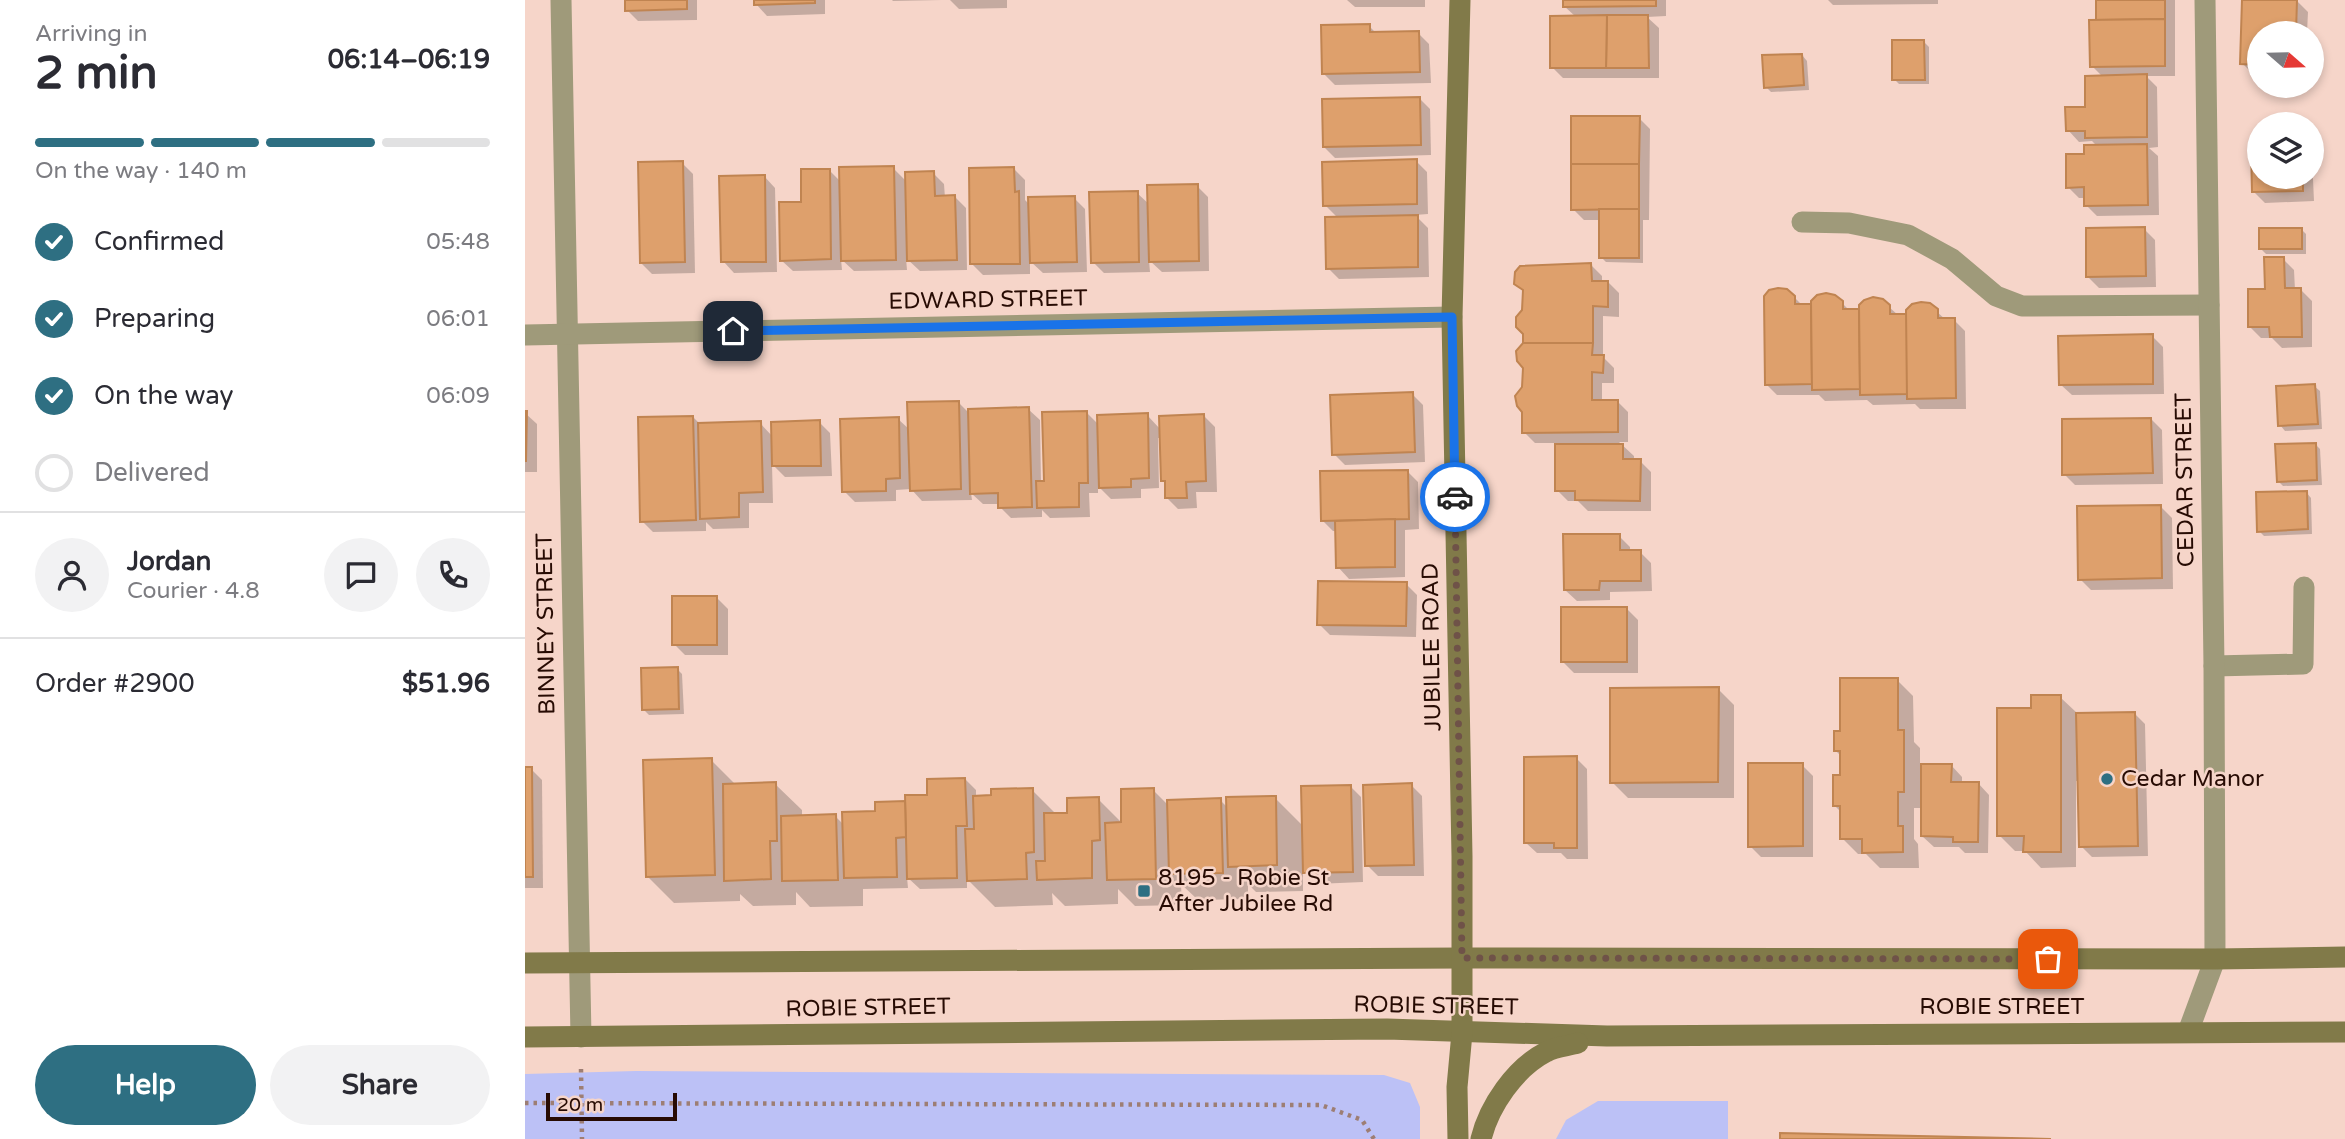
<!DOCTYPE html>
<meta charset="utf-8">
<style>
:root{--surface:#fff;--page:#f2f2f3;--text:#2b2b33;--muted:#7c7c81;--line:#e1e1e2;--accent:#2e6f82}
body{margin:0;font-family:"Varela Round",sans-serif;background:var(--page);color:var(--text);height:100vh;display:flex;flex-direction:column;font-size:26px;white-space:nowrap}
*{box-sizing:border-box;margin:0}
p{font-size:23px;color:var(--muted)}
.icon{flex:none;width:38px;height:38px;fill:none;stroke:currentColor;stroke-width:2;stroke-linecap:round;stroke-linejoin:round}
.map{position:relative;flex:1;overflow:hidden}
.details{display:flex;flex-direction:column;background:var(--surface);width:525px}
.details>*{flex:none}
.needle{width:46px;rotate:110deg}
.fabs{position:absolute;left:1722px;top:21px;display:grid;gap:14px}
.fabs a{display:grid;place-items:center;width:77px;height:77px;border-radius:50%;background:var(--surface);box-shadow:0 4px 10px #0003;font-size:35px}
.scale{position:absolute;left:21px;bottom:18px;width:131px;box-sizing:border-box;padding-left:7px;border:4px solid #270b03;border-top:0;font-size:19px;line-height:24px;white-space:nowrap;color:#270b03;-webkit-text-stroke:5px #f6d5c9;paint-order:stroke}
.pin{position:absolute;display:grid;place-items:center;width:60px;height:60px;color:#fff;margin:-30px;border-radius:14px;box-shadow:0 4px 10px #0006}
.courier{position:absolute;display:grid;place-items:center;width:70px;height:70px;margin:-35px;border:5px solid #1a73e8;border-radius:50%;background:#fff;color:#222;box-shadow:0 2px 9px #0007}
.headline em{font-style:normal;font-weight:800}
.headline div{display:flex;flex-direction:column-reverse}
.headline{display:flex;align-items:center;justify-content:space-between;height:119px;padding:0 35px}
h1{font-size:46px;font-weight:800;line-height:52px}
.bar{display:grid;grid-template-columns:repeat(4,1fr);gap:10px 7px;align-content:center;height:84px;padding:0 35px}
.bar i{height:9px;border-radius:5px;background:var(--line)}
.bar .on{background:var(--accent)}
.bar p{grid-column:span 4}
.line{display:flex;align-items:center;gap:18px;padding:0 35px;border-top:2px solid var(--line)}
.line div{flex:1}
.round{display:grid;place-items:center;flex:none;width:74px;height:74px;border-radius:37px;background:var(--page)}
ol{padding:0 35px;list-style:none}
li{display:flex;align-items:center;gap:21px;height:77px}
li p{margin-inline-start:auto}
li .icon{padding:7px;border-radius:50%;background:var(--accent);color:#fff;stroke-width:4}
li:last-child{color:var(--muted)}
li i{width:38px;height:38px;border:4px solid var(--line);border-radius:50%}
.action{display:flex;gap:14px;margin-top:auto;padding:14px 35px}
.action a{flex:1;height:80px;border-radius:42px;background:var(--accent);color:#fff;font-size:28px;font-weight:800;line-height:80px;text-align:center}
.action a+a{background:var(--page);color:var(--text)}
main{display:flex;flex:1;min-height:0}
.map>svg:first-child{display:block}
</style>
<main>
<section class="details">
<div class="headline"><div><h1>2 min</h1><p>Arriving in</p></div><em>06:14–06:19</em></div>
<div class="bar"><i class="on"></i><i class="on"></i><i class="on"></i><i></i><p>On the way · 140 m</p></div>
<ol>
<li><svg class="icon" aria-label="check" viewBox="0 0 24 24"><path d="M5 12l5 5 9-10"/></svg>Confirmed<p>05:48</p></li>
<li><svg class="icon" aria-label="check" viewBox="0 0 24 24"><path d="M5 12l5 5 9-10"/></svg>Preparing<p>06:01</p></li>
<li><svg class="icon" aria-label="check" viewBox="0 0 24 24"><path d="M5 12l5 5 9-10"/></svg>On the way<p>06:09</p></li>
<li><i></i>Delivered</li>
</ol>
<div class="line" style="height:126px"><a class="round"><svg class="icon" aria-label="person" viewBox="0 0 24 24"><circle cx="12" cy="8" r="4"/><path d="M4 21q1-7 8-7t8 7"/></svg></a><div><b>Jordan</b><p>Courier · 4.8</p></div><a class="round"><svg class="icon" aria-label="chat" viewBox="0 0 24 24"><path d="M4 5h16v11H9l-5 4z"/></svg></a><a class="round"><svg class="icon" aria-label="phone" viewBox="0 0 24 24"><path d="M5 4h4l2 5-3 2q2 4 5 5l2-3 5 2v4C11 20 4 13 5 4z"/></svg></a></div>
<div class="line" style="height:91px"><div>Order #2900</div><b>$51.96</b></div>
<div class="action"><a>Help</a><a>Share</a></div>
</section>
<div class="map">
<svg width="1820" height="1139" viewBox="0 0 1820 1139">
<rect width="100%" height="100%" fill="#f6d5c9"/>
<g fill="#bcc1f6">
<polygon points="111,1071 859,1075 885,1083 895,1107 895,1139 0,1139 0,1074"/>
<polygon points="1073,1101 1203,1101 1203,1139 1031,1139 1041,1120"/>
</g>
<g fill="#0003">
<polygon points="102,0 172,0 172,20 113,21 102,10"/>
<polygon points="231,0 300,0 300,14 242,16 231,4"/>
<polygon points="367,0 417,0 368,1"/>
<polygon points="425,0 482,0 482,8 434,9"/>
<polygon points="822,0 900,0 900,7 830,7"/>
<polygon points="1039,0 1141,0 1141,16 1122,17 1134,28 1134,78 1038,78 1027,67 1051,17 1039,6"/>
<polygon points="1303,0 1413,0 1413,4 1308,5"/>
<polygon points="1573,0 1650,0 1650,76 1621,76 1632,87 1633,147 1624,148 1633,156 1634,215 1572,216 1561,205 1561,198 1554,198 1543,187 1561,156 1572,146 1567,141 1554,142 1543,130 1562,109 1578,77 1567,66 1573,22"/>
<polygon points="1718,0 1772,1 1783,12 1782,33 1734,33 1734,75 1728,74 1717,63"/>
<polygon points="844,26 852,34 893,33 904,44 906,83 810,85 799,74"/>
<polygon points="1399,42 1404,47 1404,84 1374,84 1369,79"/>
<polygon points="1277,55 1282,61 1284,90 1246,92 1241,87"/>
<polygon points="894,98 905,109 906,155 810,158 799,147"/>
<polygon points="1114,118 1125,129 1124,220 1118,220 1118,263 1081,262 1076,257 1076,220 1059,220 1048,209"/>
<polygon points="1728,148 1734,148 1734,177 1787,177 1787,157 1789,201 1740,203 1729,192"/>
<polygon points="891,161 902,172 903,214 890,215 903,228 904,277 814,279 803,268 813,218 800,205"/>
<polygon points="157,163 168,174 170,273 127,274 116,263"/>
<polygon points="368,168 382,182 408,173 419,184 420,198 430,197 441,208 442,270 395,271 381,258 382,270 329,271 316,259 317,270 268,271 256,260 278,204 304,170 316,182"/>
<polygon points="489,169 500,180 500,200 505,205 549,198 560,209 562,272 518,273 505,261 505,274 458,275 447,264"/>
<polygon points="239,176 250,188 252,272 209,273 198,261"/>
<polygon points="672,186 683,197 684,271 637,272 624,260 625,272 579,273 568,262 612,193 625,205"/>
<polygon points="1619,229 1630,240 1631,287 1574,288 1563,277"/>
<polygon points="1776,229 1781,234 1781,254 1741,254 1736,249"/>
<polygon points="1758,259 1769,270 1770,290 1776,290 1787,301 1787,347 1757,348 1747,338 1736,338 1725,327"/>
<polygon points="1066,265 1077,276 1077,283 1083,282 1094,293 1094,317 1078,316 1078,357 1089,368 1089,383 1077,383 1077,401 1092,401 1103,412 1103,442 1094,442 1109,456 1109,461 1115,461 1126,472 1126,511 1063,511 1053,501 1043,501 1032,490 1032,443 1010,443 999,432"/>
<polygon points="1269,297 1278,306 1316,302 1325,311 1364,307 1373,315 1411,311 1421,320 1429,320 1440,331 1441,409 1395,409 1390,404 1348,405 1342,400 1300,401 1294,395 1252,395 1241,384"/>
<polygon points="1627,336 1638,347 1639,394 1547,395 1535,384"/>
<polygon points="1789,386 1795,391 1797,429 1760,431 1755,425"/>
<polygon points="887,394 898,405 900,462 820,465 809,454"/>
<polygon points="434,403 445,414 503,409 515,420 516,483 521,483 561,412 574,425 622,415 636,430 679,416 690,427 692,492 671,492 672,508 653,509 642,498 642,484 638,480 637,438 633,438 634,488 616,489 616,498 586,499 573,486 573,493 564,493 565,517 525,518 517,510 517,517 486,518 475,507 475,504 458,504 446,493 447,500 397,501 386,489 371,490 371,501 330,502 319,491 373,419 385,430"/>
<polygon points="0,413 12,424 12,472 0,472"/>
<polygon points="168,417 175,424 235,423 248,437 294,422 305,433 307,476 260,477 247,464 248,503 224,503 224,528 188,529 181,522 181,531 128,532 117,521"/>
<polygon points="1626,419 1637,430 1638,484 1550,485 1539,474"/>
<polygon points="1790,444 1795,449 1797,485 1758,486 1753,481"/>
<polygon points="882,471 893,482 894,529 880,530 880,577 824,579 813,567 812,531 808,531 797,520"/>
<polygon points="1781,492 1786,498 1787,534 1739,536 1734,531"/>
<polygon points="1636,507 1647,518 1648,589 1566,590 1555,579"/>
<polygon points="1094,536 1105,547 1105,552 1115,552 1126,563 1127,591 1085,592 1085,600 1052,601 1040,590"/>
<polygon points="881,584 892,595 891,637 805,635 794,624"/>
<polygon points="192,598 203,609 203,655 160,655 149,644"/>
<polygon points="1102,609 1113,620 1113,673 1049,673 1038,662"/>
<polygon points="152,669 157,674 159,714 124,715 119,710"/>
<polygon points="1372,680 1388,696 1389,742 1395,748 1395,765 1426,765 1437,777 1437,784 1453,783 1464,795 1463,853 1440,853 1434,847 1409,847 1397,836 1398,808 1389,808 1389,839 1393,844 1394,868 1355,868 1341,854 1333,854 1317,838 1316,812 1310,806 1317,776 1317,757 1310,750 1317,732"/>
<polygon points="1193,689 1209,705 1209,798 1103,798 1087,782"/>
<polygon points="1535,697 1552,713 1609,713 1620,724 1623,856 1567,857 1556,846 1555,781 1551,781 1551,867 1516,868 1500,851 1490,851 1474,835 1508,710"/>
<polygon points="1051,758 1062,769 1063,859 1042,859 1036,853 1012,853 1000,842"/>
<polygon points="186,760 211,785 250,784 277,810 277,817 310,816 319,825 352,813 352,804 382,803 404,796 440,779 451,790 451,798 507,790 532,815 544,815 573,799 598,824 628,790 644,806 695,800 703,808 750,798 778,826 825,786 836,797 838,882 791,884 778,871 778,891 731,892 723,884 723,899 673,900 656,884 657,905 610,906 593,889 593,904 540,906 527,893 528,905 470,907 442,879 442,888 395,889 382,877 383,888 338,889 338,906 285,907 271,892 271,905 228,906 215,894 215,901 149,903 123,877"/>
<polygon points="1277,765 1288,776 1288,857 1236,857 1225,846"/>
<polygon points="0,769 6,769 17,780 18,888 0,888"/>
<polygon points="886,785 897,796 899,876 853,876 842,865"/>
</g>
<g fill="#dea06c" stroke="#c08451" stroke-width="2">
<polygon points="100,0 162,0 162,9 100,11"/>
<polygon points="229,0 290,0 290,3 229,5"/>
<polygon points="1038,0 1131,0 1131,6 1038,7"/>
<polygon points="1571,0 1640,0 1640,19 1571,20"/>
<polygon points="1717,0 1772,0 1771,33 1734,33 1734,65 1715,64"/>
<polygon points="1082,15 1123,15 1124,68 1081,68"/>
<polygon points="1082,15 1081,68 1025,68 1025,16"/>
<polygon points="1640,19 1640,66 1565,67 1564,20"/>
<polygon points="845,24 845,32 894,31 895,72 797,74 796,25"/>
<polygon points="1367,40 1399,40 1400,80 1367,80"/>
<polygon points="1277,54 1279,85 1239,88 1237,55"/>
<polygon points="1622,74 1622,137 1560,138 1560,131 1541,131 1540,107 1560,107 1560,76"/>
<polygon points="895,97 896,145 798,147 797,99"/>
<polygon points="1046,116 1115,116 1114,164 1046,164"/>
<polygon points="1622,144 1623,205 1559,206 1559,187 1541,188 1541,154 1559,154 1559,145"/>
<polygon points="1726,147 1734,147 1734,177 1778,177 1778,191 1727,192"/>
<polygon points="892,159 892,204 798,206 797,162"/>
<polygon points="158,161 160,262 115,263 113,162"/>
<polygon points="1046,164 1114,164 1114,209 1046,210"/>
<polygon points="369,166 371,260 316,261 314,167"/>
<polygon points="489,167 490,192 494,191 495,264 445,264 444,168"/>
<polygon points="276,169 305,169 306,259 255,261 254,202 276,202"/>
<polygon points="409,171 410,196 430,195 432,260 382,261 380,172"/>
<polygon points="240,175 241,262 196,262 194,176"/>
<polygon points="673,184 674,261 624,262 622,185"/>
<polygon points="613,191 614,262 566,263 564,192"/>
<polygon points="550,196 552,262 505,263 503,197"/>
<rect x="1074" y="209" width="40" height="49"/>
<polygon points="893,215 893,267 801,269 800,217"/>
<polygon points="1620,227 1621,276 1561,277 1561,228"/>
<rect x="1734" y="228" width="43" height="21"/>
<polygon points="1739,257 1759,257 1760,288 1776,288 1777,337 1745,337 1744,327 1723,327 1723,289 1740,289"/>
<polygon points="1066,263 1067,281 1083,281 1083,307 1068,306 1068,343 998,343 998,334 991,327 991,317 997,310 998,290 989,284 990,272 995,266"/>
<polygon points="1253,288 1262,289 1270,296 1270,304 1286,304 1287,384 1240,385 1239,296 1244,290"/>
<polygon points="1301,293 1310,295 1318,301 1318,309 1334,309 1335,389 1287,390 1286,301 1292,295"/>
<polygon points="1348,297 1358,299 1365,305 1365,314 1382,314 1383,394 1335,395 1334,305 1339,300"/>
<polygon points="1396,302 1405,303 1413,309 1413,318 1430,318 1431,398 1382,399 1381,310 1387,304"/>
<polygon points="1628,334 1628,384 1534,385 1533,336"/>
<polygon points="998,343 1068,343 1067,355 1079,355 1078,373 1067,372 1067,400 1093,400 1093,432 997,433 997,412 992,406 990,396 997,387 998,368 992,361 991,351"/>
<polygon points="1790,384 1793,424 1753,426 1751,386"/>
<polygon points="888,392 890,452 807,455 805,395"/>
<polygon points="434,401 436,489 385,491 382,402"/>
<polygon points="504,407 507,507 473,508 473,493 445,494 443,409"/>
<polygon points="0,411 2,411 1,461 0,461"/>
<polygon points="562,411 563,483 554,483 554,507 512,508 511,481 519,481 517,412"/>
<polygon points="623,413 624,478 606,479 606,487 574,488 572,415"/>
<polygon points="679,414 681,481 661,482 662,498 640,498 640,481 636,481 634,416"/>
<polygon points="168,416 171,520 115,522 113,417"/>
<polygon points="374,417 375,478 361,479 361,491 317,492 315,419"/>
<polygon points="1626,418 1628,473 1537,475 1537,419"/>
<polygon points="295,420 296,466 247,466 246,422"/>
<polygon points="236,421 238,492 214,493 214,517 175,519 173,423"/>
<polygon points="1791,443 1792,480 1752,482 1750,444"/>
<polygon points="1030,444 1098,444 1098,459 1116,459 1115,501 1050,500 1050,491 1030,491"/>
<polygon points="883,470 884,519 796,521 795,471"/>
<polygon points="1782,491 1783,529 1732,532 1731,492"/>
<polygon points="1636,505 1637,578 1553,580 1552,506"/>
<polygon points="870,519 870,567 811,568 810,521"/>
<polygon points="1038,534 1095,534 1095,550 1116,550 1116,581 1075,581 1074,590 1039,590"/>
<polygon points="793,581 882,582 881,626 792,625"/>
<rect x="147" y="596" width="45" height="49"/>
<rect x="1036" y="607" width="66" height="55"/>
<polygon points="153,667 154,709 117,710 116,668"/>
<polygon points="1315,678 1373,678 1373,730 1379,730 1379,792 1373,792 1373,826 1378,826 1378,852 1337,853 1337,839 1315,839 1315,806 1308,806 1308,775 1315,775 1315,751 1309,751 1309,731 1315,731"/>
<polygon points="1194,687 1193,782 1085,783 1085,688"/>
<polygon points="1506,695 1536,695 1536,852 1498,852 1499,836 1472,836 1472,708 1506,708"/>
<polygon points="1610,712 1613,846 1554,847 1551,713"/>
<polygon points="1052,756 1052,848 1029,848 1029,843 999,843 999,757"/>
<polygon points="187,758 190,875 121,877 118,760"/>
<polygon points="1223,763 1278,763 1278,846 1223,847"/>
<polygon points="1396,764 1427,764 1426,782 1454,782 1453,842 1428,842 1428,837 1396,836"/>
<polygon points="0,767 7,767 8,877 0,877"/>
<polygon points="440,778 442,826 431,826 432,878 382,879 380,795 402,795 402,779"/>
<polygon points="251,782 252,841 245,841 246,879 199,881 198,784"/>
<polygon points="887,783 889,865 840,866 838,785"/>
<polygon points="826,785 828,872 778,873 776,786"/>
<polygon points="508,788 509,852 501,853 502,879 442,881 440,829 449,829 448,796 466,795 466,789"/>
<polygon points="629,788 631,879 582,880 580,823 596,822 596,789"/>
<polygon points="751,796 752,865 703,867 701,797"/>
<polygon points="574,797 575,840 567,841 567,878 512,880 511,861 520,861 519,813 542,813 542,798"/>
<polygon points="696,798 698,873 644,874 642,800"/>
<polygon points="380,801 381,837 371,838 372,877 319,878 317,812 350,811 350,802"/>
<polygon points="311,814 313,880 257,881 256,816"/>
<polygon points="1255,1133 1526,1139 1255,1139"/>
</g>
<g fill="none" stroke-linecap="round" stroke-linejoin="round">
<g stroke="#9d7e74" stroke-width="4.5" stroke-dasharray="3.5 5" stroke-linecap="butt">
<polyline points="56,1069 57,1139"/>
<polyline points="0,1103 796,1105 837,1120 849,1139"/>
</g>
<g stroke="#9f9a7a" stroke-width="21">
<polyline points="1277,222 1324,223 1383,235 1427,259 1471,296 1497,306 1684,305"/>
<polyline points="1689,666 1778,664 1779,587"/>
<polyline points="1663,1032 1690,959"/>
</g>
<g stroke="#9f9a7a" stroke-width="21">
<polyline points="36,0 56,1037"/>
<polyline points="1680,0 1689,666 1690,959"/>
<polyline points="0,335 927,317"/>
</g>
<g stroke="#817a49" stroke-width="21">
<polyline points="0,963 937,958 1690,959 1820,957"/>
<polyline points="0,1037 862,1029 1082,1036 1820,1032"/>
<polyline points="933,1139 932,1087 937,1033 937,856 927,317 935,0"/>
<path d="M956,1139C964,1106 990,1068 1021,1052C1029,1047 1043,1046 1053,1043"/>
</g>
</g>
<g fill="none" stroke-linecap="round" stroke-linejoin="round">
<polyline stroke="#6f5248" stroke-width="7" stroke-dasharray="0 12.6" points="930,497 937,958 1523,959"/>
<polyline stroke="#1a73e8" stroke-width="9" points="208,331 927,317 930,497"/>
</g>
<g fill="#2e6f82" stroke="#f6d5c9" stroke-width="2.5">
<circle cx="1582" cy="779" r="7"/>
<rect x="612" y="884" width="14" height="14" rx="3.5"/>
</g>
<g text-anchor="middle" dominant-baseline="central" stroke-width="5" stroke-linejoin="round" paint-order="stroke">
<g font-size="23" fill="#270b03" stroke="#f6d5c9">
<text transform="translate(463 300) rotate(-1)">EDWARD STREET</text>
<text transform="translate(1660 480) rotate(-91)">CEDAR STREET</text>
<text transform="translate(21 624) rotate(-91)">BINNEY STREET</text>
<text transform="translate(907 647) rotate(-91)">JUBILEE ROAD</text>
<text transform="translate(911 1006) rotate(1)">ROBIE STREET</text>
<text x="1477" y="1007">ROBIE STREET</text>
<text transform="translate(343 1008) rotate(-1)">ROBIE STREET</text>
</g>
<g font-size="23" fill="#270b03" stroke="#f6d5c9" text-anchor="start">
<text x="1596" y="779">Cedar Manor</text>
<text x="633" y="878">8195 - Robie St<tspan x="633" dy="26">After Jubilee Rd</tspan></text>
</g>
</g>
</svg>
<div class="fabs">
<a><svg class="needle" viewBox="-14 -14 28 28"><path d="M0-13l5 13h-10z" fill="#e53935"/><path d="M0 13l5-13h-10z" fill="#7c7c81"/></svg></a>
<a><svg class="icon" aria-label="layers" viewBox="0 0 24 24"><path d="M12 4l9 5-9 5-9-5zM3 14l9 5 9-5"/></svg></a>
</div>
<div class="scale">20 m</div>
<div class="pin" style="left:1523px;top:959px;background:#ea580c"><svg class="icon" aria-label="bag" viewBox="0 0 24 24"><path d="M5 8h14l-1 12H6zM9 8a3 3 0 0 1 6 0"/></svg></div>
<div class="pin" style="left:208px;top:331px;background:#1f2937"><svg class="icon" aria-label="home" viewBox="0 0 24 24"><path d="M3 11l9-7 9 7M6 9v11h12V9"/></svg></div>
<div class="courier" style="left:930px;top:497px"><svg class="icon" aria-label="car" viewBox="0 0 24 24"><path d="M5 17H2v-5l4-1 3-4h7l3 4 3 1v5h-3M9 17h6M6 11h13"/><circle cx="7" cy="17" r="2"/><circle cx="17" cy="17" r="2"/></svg></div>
</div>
</main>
